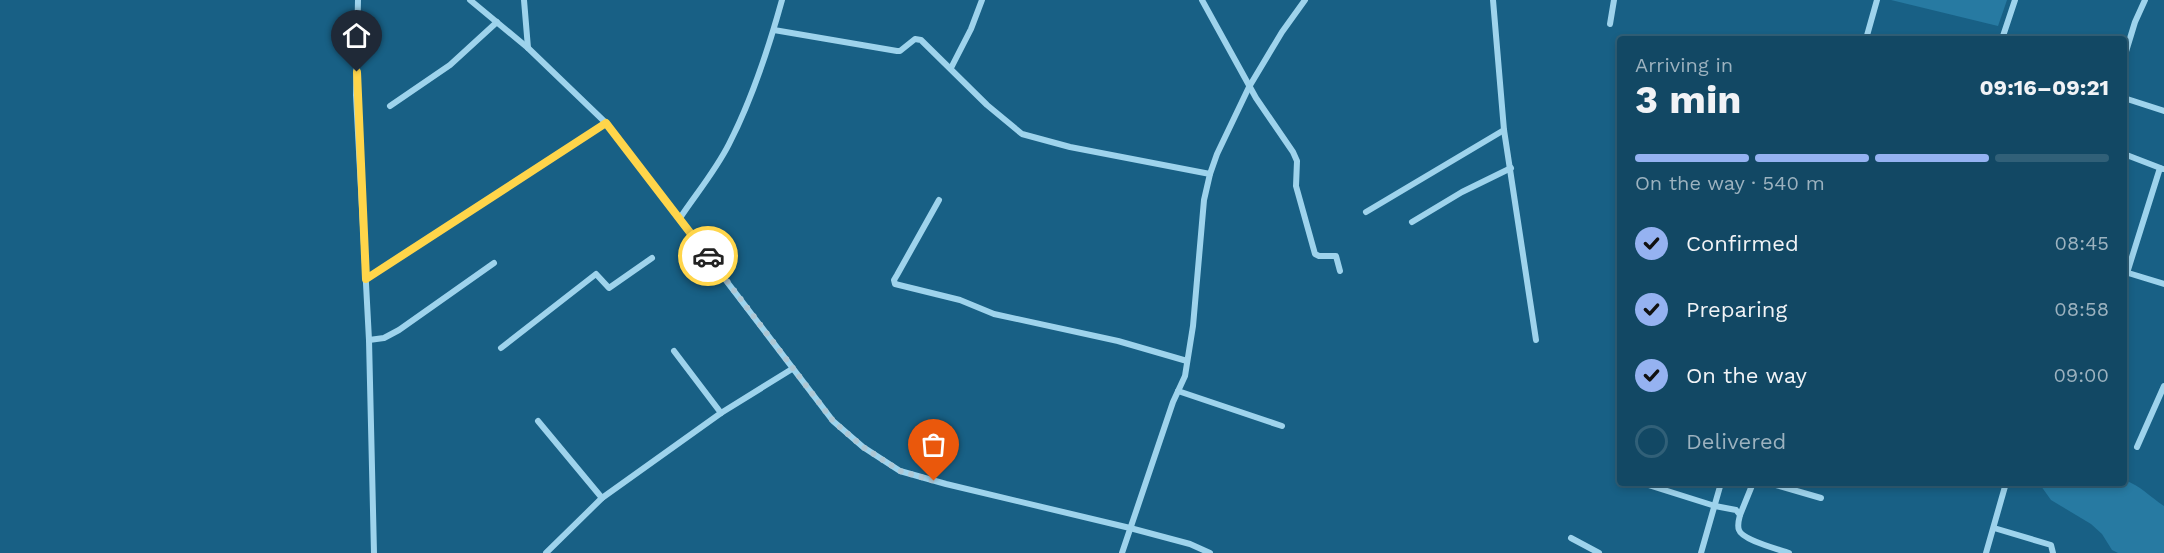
<!DOCTYPE html>
<meta charset="utf-8">
<style>
:root{--surface:#124864;--page:#1f526d;--text:#f1f3f6;--muted:#9cb2bf;--line:#316078;--accent:#95b2f1}
body{margin:0;font-family:"Work Sans",sans-serif;background:var(--page);color:var(--text);height:100vh;display:flex;flex-direction:column;font-size:22px;white-space:nowrap}
*{box-sizing:border-box;margin:0}
p{font-size:20px;color:var(--muted)}
.icon{flex:none;width:33px;height:33px;fill:none;stroke:currentColor;stroke-width:2;stroke-linecap:round;stroke-linejoin:round}
.map{position:relative;flex:1;overflow:hidden}
.side{position:absolute;left:1617px;top:36px;width:510px;height:450px;display:flex;flex-direction:column;background:var(--surface);border-radius:6px;box-shadow:0 3px 9px #0003,0 0 0 2px var(--line)}
.side>*{flex:none}
.pin{position:absolute;display:grid;place-items:center;width:51px;height:51px;color:#fff;margin:-62px -26px;border-radius:50% 50% 50% 0;rotate:-45deg;box-shadow:0 0 6px #0007}
.pin .icon{rotate:45deg}
.courier{position:absolute;display:grid;place-items:center;width:60px;height:60px;margin:-30px;border:4px solid #ffd54a;border-radius:50%;background:#fff;color:#222;box-shadow:0 2px 8px #0007}
.headline em{font-style:normal;font-weight:700}
.headline div{display:flex;flex-direction:column-reverse}
.headline{display:flex;align-items:center;justify-content:space-between;height:102px;padding:0 18px}
h1{font-size:39px;font-weight:700;line-height:45px}
.bar{display:grid;grid-template-columns:repeat(4,1fr);gap:9px 6px;align-content:center;height:72px;padding:0 18px}
.bar i{height:8px;border-radius:4px;background:var(--line)}
.bar .selected{background:var(--accent)}
.bar p{grid-column:span 4}
ol{padding:0 18px;list-style:none}
li{display:flex;align-items:center;gap:18px;height:66px}
li p{margin-inline-start:auto}
li .icon{padding:6px;border-radius:50%;background:var(--accent);color:#111;stroke-width:4}
li:last-child{color:var(--muted)}
li i{width:33px;height:33px;border:3px solid var(--line);border-radius:50%}
.map>svg:first-child{display:block}
</style>
<div class="map">
<svg width="2164" height="553" viewBox="0 0 2164 553">
<rect width="100%" height="100%" fill="#186085"/>
<g fill="#277aa2">
<polygon points="1891,0 2007,0 1998,26"/>
<path d="M2124,480C2140,485 2150,497 2164,506V553H2118L2112,550L2102,534L2091,524L2051,500L2041,486L2028,487L2027,483H2124Z"/>
</g>
<g fill="none" stroke-linecap="round" stroke-linejoin="round">
<g stroke="#9ed3ec" stroke-width="6">
<polyline points="358,0 356,95 369,340 374,553"/>
<polyline points="470,0 528,48 606,123 833,421 863,447 900,471 946,484 1130,528 1190,544 1210,553"/>
<polyline points="524,0 528,48"/>
<polyline points="1202,0 1256,98 1293,152 1297,161 1296,186 1315,254 1319,256 1336,256 1340,271"/>
<polyline points="1493,0 1504,130 1536,340"/>
<polyline points="1610,24 1614,0"/>
<polyline points="774,30 897,51 900,51 915,39 921,40 987,105 1022,134 1070,147 1210,174"/>
<polyline points="1866,39 1877,0"/>
<polyline points="2002,39 2015,0"/>
<polyline points="2124,58 2135,22 2145,0"/>
<polyline points="951,68 971,29 982,0"/>
<polyline points="2124,98 2164,111"/>
<polyline points="390,106 450,65 497,22"/>
<polyline points="2124,154 2163,169"/>
<polyline points="939,200 897,275 894,280 895,284 960,300 994,314 1118,341 1187,361"/>
<polyline points="1366,212 1504,130"/>
<path d="M680,218C696,194 716,170 729,144C751,101 769,47 782,0"/>
<polyline points="1412,222 1462,192 1511,168"/>
<polyline points="2125,272 2164,284"/>
<polyline points="2127,273 2160,168"/>
<polyline points="366,279 606,123"/>
<polyline points="369,340 384,338 399,330 494,263"/>
<polyline points="501,348 596,274 609,288 652,258"/>
<polyline points="674,351 721,413"/>
<polyline points="1178,391 1282,426"/>
<polyline points="538,421 602,498"/>
<polyline points="2137,447 2164,386"/>
<polyline points="1620,453 1618,472 1620,474"/>
<path d="M1642,483L1715,506L1736,510L1740,515C1739,519 1737,525 1739,530C1742,540 1778,549 1789,553"/>
<polyline points="1769,483 1821,498"/>
<polyline points="1740,515 1753,483"/>
<polyline points="1994,528 2051,545 2053,553"/>
<polyline points="1571,538 1599,553"/>
<polyline points="546,553 602,498 721,413 792,369"/>
<polyline points="1122,553 1173,402 1185,376 1193,326 1204,200 1210,174 1217,154 1249,87 1282,32 1305,0"/>
<polyline points="1701,553 1721,483"/>
<polyline points="1986,553 2006,483"/>
</g>
</g>
<g fill="none" stroke-linecap="round" stroke-linejoin="round">
<polyline stroke="#aec7d4" stroke-width="6" stroke-dasharray="0 10.8" points="708,256 833,421 863,447 900,471 934,481"/>
<polyline stroke="#ffd54a" stroke-width="8" points="357,72 366,279 606,123 708,256"/>
</g>
</svg>
<div class="pin" style="left:934px;top:481px;background:#ea580c"><svg class="icon" aria-label="bag" viewBox="0 0 24 24"><path d="M5 8h14l-1 12H6zM9 8a3 3 0 0 1 6 0"/></svg></div>
<div class="pin" style="left:357px;top:72px;background:#1f2937"><svg class="icon" aria-label="home" viewBox="0 0 24 24"><path d="M3 11l9-7 9 7M6 9v11h12V9"/></svg></div>
<div class="courier" style="left:708px;top:256px"><svg class="icon" aria-label="car" viewBox="0 0 24 24"><path d="M5 17H2v-5l4-1 3-4h7l3 4 3 1v5h-3M9 17h6M6 11h13"/><circle cx="7" cy="17" r="2"/><circle cx="17" cy="17" r="2"/></svg></div>
<section class="side">
<div class="headline"><div><h1>3 min</h1><p>Arriving in</p></div><em>09:16–09:21</em></div>
<div class="bar"><i class="selected"></i><i class="selected"></i><i class="selected"></i><i></i><p>On the way · 540 m</p></div>
<ol>
<li><svg class="icon" aria-label="check" viewBox="0 0 24 24"><path d="M5 12l5 5 9-10"/></svg>Confirmed<p>08:45</p></li>
<li><svg class="icon" aria-label="check" viewBox="0 0 24 24"><path d="M5 12l5 5 9-10"/></svg>Preparing<p>08:58</p></li>
<li><svg class="icon" aria-label="check" viewBox="0 0 24 24"><path d="M5 12l5 5 9-10"/></svg>On the way<p>09:00</p></li>
<li><i></i>Delivered</li>
</ol>
</section>
</div>
